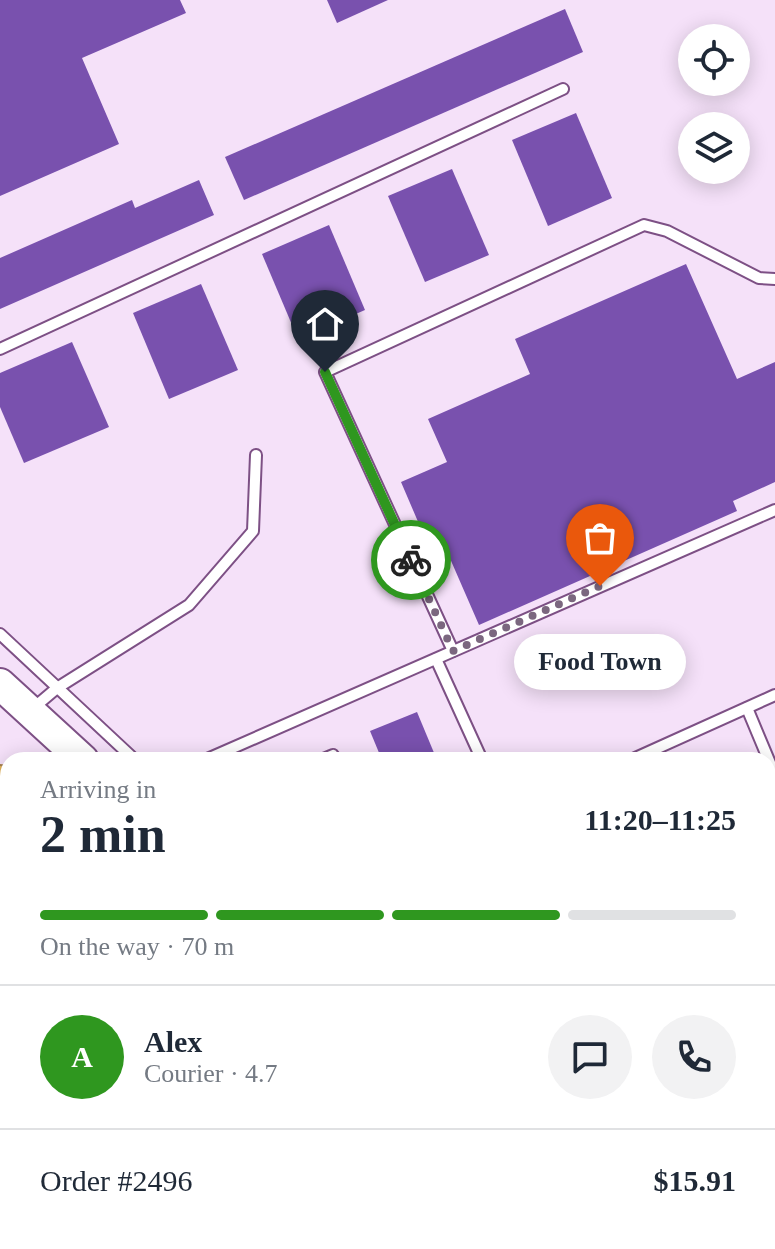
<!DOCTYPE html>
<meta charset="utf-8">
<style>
:root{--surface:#fff;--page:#f2f2f3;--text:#1f2937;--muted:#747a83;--line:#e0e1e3;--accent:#2f971f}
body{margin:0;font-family:"Times New Roman",serif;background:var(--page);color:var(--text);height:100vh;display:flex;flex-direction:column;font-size:30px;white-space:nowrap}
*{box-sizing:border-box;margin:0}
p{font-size:26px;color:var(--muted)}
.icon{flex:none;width:44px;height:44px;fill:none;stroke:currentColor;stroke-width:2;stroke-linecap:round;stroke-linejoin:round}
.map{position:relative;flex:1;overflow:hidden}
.panel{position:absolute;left:0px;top:752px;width:776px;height:498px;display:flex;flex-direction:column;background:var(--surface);border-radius:24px 24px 0 0;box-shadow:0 4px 20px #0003}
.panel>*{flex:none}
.buttons{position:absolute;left:678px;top:24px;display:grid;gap:16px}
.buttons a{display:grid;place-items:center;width:72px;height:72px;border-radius:50%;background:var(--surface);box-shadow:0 4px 20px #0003;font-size:40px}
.pin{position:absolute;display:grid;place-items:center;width:68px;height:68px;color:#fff;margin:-82px -34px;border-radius:50% 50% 50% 0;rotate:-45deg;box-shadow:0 0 8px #0007}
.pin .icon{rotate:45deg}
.courier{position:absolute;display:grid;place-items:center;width:80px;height:80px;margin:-40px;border:6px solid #2f971f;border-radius:50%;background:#fff;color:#222;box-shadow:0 2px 10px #0007}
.bubble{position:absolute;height:56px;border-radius:28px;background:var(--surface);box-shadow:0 4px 20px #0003;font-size:26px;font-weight:700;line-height:56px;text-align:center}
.overview em{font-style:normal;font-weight:700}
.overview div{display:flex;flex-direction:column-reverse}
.overview{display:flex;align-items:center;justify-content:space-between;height:136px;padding:0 40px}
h1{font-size:52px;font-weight:700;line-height:60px}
.bar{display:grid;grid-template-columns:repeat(4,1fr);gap:12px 8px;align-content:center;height:96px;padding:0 40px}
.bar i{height:10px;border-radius:6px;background:var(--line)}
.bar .selected{background:var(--accent)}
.bar p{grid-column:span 4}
.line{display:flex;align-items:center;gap:20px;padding:0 40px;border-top:2px solid var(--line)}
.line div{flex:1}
.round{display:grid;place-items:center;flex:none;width:84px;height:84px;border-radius:42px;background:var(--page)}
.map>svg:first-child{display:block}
</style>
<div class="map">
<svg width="775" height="1249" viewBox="0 0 775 1249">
<rect width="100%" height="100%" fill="#f5e1f9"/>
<g fill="#7951ae">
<polygon points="0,0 180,0 186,13 82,58 119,144 0,196"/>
<polygon points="327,0 388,0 337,23"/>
<polygon points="565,9 583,52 244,200 225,157"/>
<polygon points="576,113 612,198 548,226 512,140"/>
<polygon points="452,169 489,255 425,282 388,196"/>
<polygon points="199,180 214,215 0,309 0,258 132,200 135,208"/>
<polygon points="329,225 365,310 298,339 262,254"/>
<polygon points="686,264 737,379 775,362 775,482 733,501 737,511 479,625 445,547 431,552 401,482 447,462 428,419 530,374 515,339"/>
<polygon points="201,284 238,370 169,399 133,313"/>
<polygon points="72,342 109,427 24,463 0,407 0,373"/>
<polygon points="417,712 437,760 382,760 370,731"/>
<polygon points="775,1150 775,1249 756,1249 753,1242 768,1242 768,1153"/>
</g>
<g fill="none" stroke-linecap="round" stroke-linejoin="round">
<defs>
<g id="lane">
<polyline points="0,349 563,89"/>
<polyline points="0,634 135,760"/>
<polyline points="453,651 325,372 644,225 667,231 759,278 775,279"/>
<polyline points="436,659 482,760"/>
<polyline points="747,708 775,775"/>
<polyline points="31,710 57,688 189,605 253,531 256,455"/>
<polyline points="205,760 775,510"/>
<polyline points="321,760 333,755 336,760"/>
<polyline points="631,760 775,695"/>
<polyline points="768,789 775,789"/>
<polyline points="768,1014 775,1012"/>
<polyline points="221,1242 229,1249"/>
<polyline points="706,1242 709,1249"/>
<polyline points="169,1249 176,1242"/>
</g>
<g id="secondary">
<polyline points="0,684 83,760"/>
<polyline points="768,888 775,886"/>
<polyline points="768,941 775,939"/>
<polyline points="0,955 8,962"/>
<polyline points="0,1197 8,1193"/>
<polyline points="301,1242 309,1249"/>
<polyline points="598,1242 605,1249"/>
<polyline points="32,1249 48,1242"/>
</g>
<g id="highway">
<polyline points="0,785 8,791"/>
<polyline points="0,831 8,838"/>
<polyline points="0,881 8,888"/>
<polyline points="397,1242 405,1249"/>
<polyline points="450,1242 457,1249"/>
<polyline points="497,1242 504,1249"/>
</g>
</defs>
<use href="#lane" stroke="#7d5085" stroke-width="14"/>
<use href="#secondary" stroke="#7d5085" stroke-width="34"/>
<use href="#highway" stroke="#a98352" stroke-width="42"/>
<use href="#lane" stroke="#fff" stroke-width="10"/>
<use href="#secondary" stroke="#fff" stroke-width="30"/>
<use href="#highway" stroke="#e5b55c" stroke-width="38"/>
</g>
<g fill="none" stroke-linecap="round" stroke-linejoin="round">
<polyline stroke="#7b677f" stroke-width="8" stroke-dasharray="0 14.4" points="411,560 453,651 600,586"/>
<polyline stroke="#2f971f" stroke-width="10" points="325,372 411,560"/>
</g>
</svg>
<div class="buttons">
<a><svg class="icon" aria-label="locate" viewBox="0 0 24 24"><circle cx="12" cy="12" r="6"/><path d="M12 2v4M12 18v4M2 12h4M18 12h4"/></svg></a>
<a><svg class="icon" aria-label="layers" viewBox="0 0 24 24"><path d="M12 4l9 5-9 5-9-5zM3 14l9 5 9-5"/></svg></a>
</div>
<div class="pin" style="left:600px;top:586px;background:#ea580c"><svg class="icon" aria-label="bag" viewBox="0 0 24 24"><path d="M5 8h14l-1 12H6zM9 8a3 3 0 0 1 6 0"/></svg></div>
<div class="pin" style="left:325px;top:372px;background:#1f2937"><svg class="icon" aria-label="home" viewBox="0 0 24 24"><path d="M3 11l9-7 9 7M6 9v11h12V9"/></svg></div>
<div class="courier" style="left:411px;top:560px"><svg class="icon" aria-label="bike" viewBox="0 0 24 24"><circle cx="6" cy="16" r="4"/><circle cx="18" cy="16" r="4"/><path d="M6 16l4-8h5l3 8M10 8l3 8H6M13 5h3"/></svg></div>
<div class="bubble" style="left:514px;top:634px;width:172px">Food Town</div>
<section class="panel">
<div class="overview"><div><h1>2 min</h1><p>Arriving in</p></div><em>11:20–11:25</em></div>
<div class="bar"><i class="selected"></i><i class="selected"></i><i class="selected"></i><i></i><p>On the way · 70 m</p></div>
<div class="line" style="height:144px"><b class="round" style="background:var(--accent);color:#fff">A</b><div><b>Alex</b><p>Courier · 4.7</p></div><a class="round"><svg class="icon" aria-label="chat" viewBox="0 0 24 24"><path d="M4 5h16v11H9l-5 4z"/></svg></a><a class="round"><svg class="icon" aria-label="phone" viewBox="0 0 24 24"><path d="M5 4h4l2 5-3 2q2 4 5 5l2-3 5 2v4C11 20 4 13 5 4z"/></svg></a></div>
<div class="line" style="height:104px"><div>Order #2496</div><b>$15.91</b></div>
</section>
</div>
